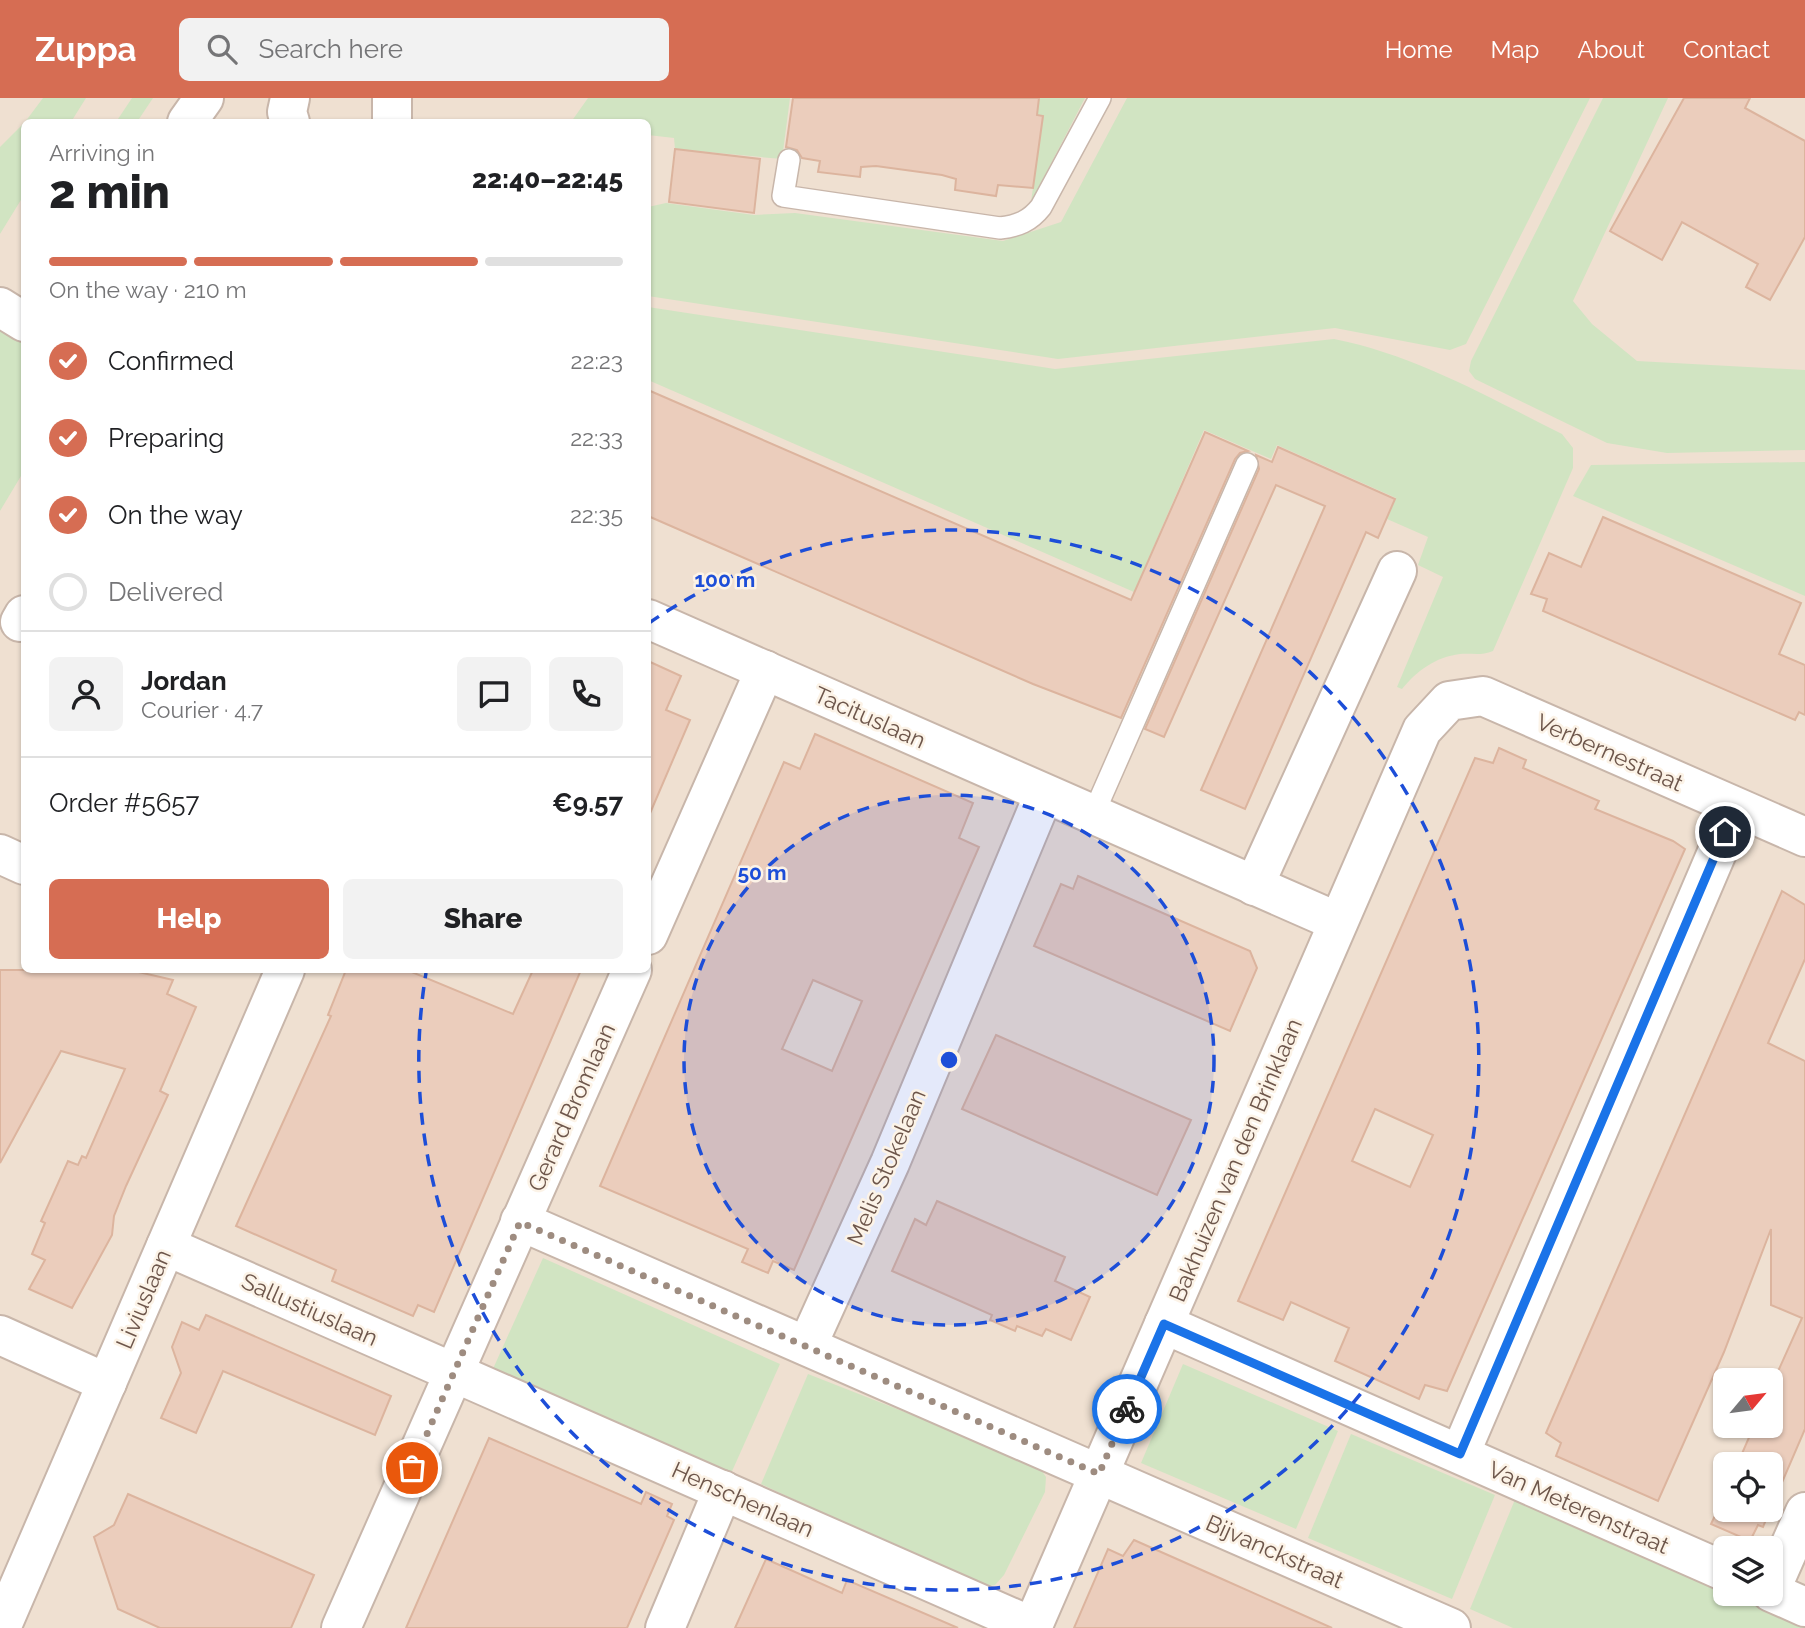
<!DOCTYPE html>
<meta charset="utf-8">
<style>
:root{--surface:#fff;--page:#f2f2f2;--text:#202124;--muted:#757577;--line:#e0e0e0;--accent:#d66d53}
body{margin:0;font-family:Raleway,sans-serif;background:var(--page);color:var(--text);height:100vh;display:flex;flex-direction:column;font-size:26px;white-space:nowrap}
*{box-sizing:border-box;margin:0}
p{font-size:23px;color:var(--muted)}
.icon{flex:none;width:38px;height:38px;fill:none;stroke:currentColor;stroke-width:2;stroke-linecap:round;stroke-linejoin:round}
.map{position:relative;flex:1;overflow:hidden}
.drawer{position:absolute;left:21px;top:21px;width:630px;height:854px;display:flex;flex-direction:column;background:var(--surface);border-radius:10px;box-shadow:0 2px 5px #0004}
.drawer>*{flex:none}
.needle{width:46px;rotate:61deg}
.controls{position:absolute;left:1713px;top:1270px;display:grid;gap:14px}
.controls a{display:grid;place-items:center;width:70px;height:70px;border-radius:10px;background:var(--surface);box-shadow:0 2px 5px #0004;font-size:35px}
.pin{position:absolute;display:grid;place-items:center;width:60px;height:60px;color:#fff;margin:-30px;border:4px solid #fff;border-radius:50%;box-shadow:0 2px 7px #0007}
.courier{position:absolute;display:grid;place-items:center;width:70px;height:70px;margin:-35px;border:5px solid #1a73e8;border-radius:50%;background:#fff;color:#222;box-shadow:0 2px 9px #0007}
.overview em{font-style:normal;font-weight:800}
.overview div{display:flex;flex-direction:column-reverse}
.overview{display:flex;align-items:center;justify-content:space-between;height:119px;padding:0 28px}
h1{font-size:46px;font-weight:800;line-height:52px}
.bar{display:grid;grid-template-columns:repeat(4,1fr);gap:10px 7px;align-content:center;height:84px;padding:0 28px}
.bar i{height:9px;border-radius:5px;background:var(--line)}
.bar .on{background:var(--accent)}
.bar p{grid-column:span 4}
.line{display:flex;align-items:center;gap:18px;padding:0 28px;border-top:2px solid var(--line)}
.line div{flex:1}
.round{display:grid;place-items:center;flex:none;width:74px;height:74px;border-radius:10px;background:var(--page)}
ol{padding:0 28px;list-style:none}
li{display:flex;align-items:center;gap:21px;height:77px}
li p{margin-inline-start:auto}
li .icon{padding:7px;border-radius:50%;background:var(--accent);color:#fff;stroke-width:4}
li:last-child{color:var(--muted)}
li i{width:38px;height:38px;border:4px solid var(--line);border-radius:50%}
.cta{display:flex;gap:14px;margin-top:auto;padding:14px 28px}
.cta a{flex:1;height:80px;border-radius:10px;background:var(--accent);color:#fff;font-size:28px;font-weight:800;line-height:80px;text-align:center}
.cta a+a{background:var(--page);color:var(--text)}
header{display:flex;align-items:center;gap:42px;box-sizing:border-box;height:98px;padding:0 35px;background:var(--accent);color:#fff}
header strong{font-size:33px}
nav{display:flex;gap:38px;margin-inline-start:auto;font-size:24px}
.search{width:490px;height:63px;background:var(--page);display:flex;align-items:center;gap:18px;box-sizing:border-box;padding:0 24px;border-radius:10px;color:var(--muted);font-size:26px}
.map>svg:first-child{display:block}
</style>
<header>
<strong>Zuppa</strong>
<div class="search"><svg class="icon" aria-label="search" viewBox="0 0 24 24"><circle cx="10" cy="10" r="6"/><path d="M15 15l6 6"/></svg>Search here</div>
<nav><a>Home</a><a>Map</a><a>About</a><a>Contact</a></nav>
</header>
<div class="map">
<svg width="1805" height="1530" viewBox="0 0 1805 1530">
<rect width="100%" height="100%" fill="#f9efe1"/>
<path fill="#efe0d1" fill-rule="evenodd" d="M0,0H1805V1530H0ZM24,24H648V872H24ZM1726,1283H1771V1328H1726ZM1726,1367H1771V1412H1726ZM1726,1451H1771V1496H1726Z"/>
<g fill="#d1e4c2">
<polygon points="43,0 86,0 71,24 25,24"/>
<polygon points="132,0 153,0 137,24 116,24"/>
<polygon points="588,0 790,0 782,61 675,51 674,40 648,37 648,24 571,24"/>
<polygon points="1039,0 1085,0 1031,104 1043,18 1037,17"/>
<polygon points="1127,0 1590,0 1466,246 1450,252 1335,230 1058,261 648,198 648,109 666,105 754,117 795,115 1003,143 1061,124"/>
<polygon points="1603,0 1668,0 1573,203 1592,226 1637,263 1805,272 1805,352 1667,355 1607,345 1475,281 1469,273 1471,263"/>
<polygon points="24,25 24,97 0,136 0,49"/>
<path d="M648,209L1055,271L1334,241C1415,257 1488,299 1562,336L1573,350V370L1493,553C1481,558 1472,555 1460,556C1435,559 1417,573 1402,591L1397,589L1443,479L1418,467L1428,439L1387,421L1396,400L1277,347L1271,361L1204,332L1134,494L648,282Z"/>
<polygon points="0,217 24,231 24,373 0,413"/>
<polygon points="1805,364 1805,498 1573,398 1591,367"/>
<polygon points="543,1160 780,1266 729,1380 492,1273"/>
<polygon points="1183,1266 1338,1333 1296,1431 1141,1365"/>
<polygon points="808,1276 1037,1366 1046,1379 1045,1394 1004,1477 995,1487 981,1489 761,1386"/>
<polygon points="1351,1336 1495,1397 1452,1501 1308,1440"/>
<polygon points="1516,1399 1725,1490 1726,1496 1739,1496 1805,1525 1805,1530 1513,1530 1470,1511"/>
</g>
<g fill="#ebcdbc" stroke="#dcb49e" stroke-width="2" fill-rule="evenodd">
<polygon points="793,0 1039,0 1037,17 1043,18 1033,90 998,87 996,98 955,92 956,81 942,77 876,68 861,69 860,79 818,74 820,63 802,60 797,52 786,49"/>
<polygon points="1684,0 1750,0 1745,10 1805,43 1805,139 1770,202 1746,189 1758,166 1682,124 1662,162 1610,133"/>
<polygon points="675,51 760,61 754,115 669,104"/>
<polygon points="648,292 1131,502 1205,334 1248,353 1240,355 1235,361 1121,620 1033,586 648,418"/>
<polygon points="1278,349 1395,401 1378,440 1366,434 1245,711 1201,692 1325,408 1276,387 1164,639 1145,631 1259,371 1256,357 1272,364"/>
<polygon points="1603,419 1801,505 1779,556 1805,567 1805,617 1799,614 1795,622 1543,513 1547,501 1531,496 1549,455 1581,469"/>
<polygon points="648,563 681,578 666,612 690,622 648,720"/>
<path d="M815,636L973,705L959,740L979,749L794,1172L773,1163L768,1175L742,1164L748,1151L600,1088L784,664L800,671ZM813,882L862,903L832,973L782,951Z"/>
<path d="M1499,650L1526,662L1523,670L1599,703L1595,711L1673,743L1685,751L1447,1293L1425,1287L1419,1301L1335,1263L1349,1230L1291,1204L1283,1222L1238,1203L1475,660L1493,665ZM1375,1011L1433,1037L1410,1089L1352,1063Z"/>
<polygon points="1078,778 1250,853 1257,870 1230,933 1034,848 1061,786 1073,791"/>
<polygon points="1782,793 1805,807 1805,861 1768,945 1805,963 1805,1331 1771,1410 1771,1367 1737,1367 1754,1328 1771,1328 1771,1289 1802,1220 1771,1207 1771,1131 1724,1254 1658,1403 1556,1358 1561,1345 1546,1335"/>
<polygon points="0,872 130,872 173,882 167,896 196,909 160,993 168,997 126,1088 114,1118 112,1137 72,1210 29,1191 45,1162 32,1156 45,1125 41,1123 68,1063 78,1067 82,1058 86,1060 125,971 61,953 0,1065"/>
<polygon points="346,872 407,872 513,916 533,872 581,872 434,1214 418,1207 413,1218 332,1183 336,1172 236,1128 331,918 328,917"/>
<polygon points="996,937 1191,1022 1157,1097 962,1011"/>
<polygon points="937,1103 1065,1159 1055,1183 1090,1199 1071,1242 1046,1231 1042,1238 1017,1228 1015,1233 990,1222 992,1217 892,1173 915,1121 926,1127"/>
<polygon points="206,1217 391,1298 375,1337 223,1273 196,1335 161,1320 181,1275 172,1249 182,1224 199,1232"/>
<polygon points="489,1340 641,1406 646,1394 672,1406 667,1418 674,1422 627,1530 406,1530"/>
<polygon points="1726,1394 1726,1412 1770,1412 1763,1429 1758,1427 1750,1443 1711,1426"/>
<polygon points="128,1396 314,1477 291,1530 160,1530 118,1511 94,1439 114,1427"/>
<polygon points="1134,1442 1222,1481 1332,1530 1074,1530 1108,1451 1123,1458"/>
<polygon points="766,1461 842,1495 847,1482 958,1530 735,1530"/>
</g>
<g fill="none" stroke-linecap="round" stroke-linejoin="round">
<defs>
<g id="lane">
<path d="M789,62L783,98L1000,130C1018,128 1030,123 1041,109L1100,0"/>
<polyline points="1093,717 1247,366"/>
</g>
<g id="street">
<polyline points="290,0 287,14 290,24"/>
<polyline points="187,24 204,0"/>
<polyline points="392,24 392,0"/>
<polyline points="0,209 24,224"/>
<polyline points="648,521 1338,824"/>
<polyline points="20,524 24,517"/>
<polyline points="0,756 24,767"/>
<polyline points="1254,788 1397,473"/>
<polyline points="648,837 765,572"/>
<polyline points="520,1123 1451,1530"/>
<polyline points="166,1148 1033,1529"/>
<polyline points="1164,1226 1726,1474"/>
<polyline points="0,1237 107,1285"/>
<polyline points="807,1248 890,1065 1044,696"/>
<polyline points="1460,1356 1736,710"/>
<polyline points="1771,1491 1805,1414"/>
<polyline points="1771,1494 1805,1509"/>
<polyline points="1,1530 285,872"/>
<polyline points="341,1530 632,872"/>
<polyline points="665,1530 723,1392"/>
<polyline points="1032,1530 1422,632 1449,603 1483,598 1805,739"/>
</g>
</defs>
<use href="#lane" stroke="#c8b6aa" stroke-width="24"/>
<use href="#street" stroke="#c8b6aa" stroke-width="42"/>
<use href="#lane" stroke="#fff" stroke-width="21"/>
<use href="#street" stroke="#fff" stroke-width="38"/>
</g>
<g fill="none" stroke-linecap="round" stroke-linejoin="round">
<polyline stroke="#9e8c80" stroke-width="7" stroke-dasharray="0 12.6" points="412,1370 520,1124 1099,1376 1127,1311"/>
<polyline stroke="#1a73e8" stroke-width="9" points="1127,1311 1164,1226 1460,1356 1725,734"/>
</g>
<circle cx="949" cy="962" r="265" fill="#1d4ed8" fill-opacity=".12"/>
<g fill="none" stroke="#1d4ed8" stroke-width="3.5" stroke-dasharray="12 9">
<circle cx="949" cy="962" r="265"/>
<path d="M649 525A530 530 0 1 1 426 875"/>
</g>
<g text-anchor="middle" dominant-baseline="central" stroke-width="5" stroke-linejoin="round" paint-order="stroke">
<g font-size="23" fill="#6d564b" stroke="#fcf3e7">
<text transform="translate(870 619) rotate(24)">Tacituslaan</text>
<text transform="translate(1610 654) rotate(24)">Verbernestraat</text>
<text transform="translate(571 1009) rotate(-66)">Gerard Bromlaan</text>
<text transform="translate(1235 1062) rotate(-67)">Bakhuizen van den Brinklaan</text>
<text transform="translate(886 1069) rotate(-67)">Melis Stokelaan</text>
<text transform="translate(143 1201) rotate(-67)">Liviuslaan</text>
<text transform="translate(310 1211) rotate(24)">Sallustiuslaan</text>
<text transform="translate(743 1401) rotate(24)">Henschenlaan</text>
<text transform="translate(1579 1409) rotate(24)">Van Meterenstraat</text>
<text transform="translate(1275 1453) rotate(24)">Bijvanckstraat</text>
</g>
</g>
<circle cx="949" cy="962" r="10" fill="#1d4ed8" stroke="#fcf3e7" stroke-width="3.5"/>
<g font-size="21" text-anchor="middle" font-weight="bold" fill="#1d4ed8" stroke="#fcf3e7" stroke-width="5" stroke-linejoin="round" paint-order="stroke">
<text x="725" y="489">100 m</text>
<text x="762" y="782">50 m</text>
</g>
</svg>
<div class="controls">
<a><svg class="needle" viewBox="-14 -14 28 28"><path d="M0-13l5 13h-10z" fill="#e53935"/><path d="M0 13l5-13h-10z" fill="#757577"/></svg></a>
<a><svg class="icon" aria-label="locate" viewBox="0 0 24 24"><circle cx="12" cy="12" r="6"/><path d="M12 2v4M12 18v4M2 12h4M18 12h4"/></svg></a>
<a><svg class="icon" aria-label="layers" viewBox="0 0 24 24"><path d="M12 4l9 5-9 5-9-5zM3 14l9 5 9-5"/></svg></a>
</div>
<div class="pin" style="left:412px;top:1370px;background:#ea580c"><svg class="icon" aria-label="bag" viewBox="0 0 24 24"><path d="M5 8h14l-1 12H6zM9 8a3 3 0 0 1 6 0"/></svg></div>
<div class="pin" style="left:1725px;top:734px;background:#1f2937"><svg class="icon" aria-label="home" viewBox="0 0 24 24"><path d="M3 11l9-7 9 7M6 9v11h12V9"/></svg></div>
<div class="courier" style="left:1127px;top:1311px"><svg class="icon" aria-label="bike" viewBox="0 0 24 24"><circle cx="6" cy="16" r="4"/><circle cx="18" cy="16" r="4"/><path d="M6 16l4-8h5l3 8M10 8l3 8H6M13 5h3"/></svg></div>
<section class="drawer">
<div class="overview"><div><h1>2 min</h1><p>Arriving in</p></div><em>22:40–22:45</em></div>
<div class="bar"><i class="on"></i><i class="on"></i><i class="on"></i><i></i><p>On the way · 210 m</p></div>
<ol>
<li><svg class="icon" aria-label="check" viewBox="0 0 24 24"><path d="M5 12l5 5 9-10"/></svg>Confirmed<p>22:23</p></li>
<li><svg class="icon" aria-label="check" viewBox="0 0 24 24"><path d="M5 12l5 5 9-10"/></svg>Preparing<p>22:33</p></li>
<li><svg class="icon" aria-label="check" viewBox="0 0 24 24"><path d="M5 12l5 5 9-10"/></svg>On the way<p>22:35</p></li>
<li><i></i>Delivered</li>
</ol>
<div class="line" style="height:126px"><a class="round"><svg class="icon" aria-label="person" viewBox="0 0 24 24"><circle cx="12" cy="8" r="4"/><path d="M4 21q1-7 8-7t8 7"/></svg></a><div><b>Jordan</b><p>Courier · 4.7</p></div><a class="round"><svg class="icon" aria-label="chat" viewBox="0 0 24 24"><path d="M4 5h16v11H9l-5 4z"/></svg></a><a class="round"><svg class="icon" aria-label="phone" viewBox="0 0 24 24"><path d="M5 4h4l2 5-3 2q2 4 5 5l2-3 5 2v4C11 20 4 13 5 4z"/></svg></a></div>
<div class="line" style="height:91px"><div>Order #5657</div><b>€9.57</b></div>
<div class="cta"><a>Help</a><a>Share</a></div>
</section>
</div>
